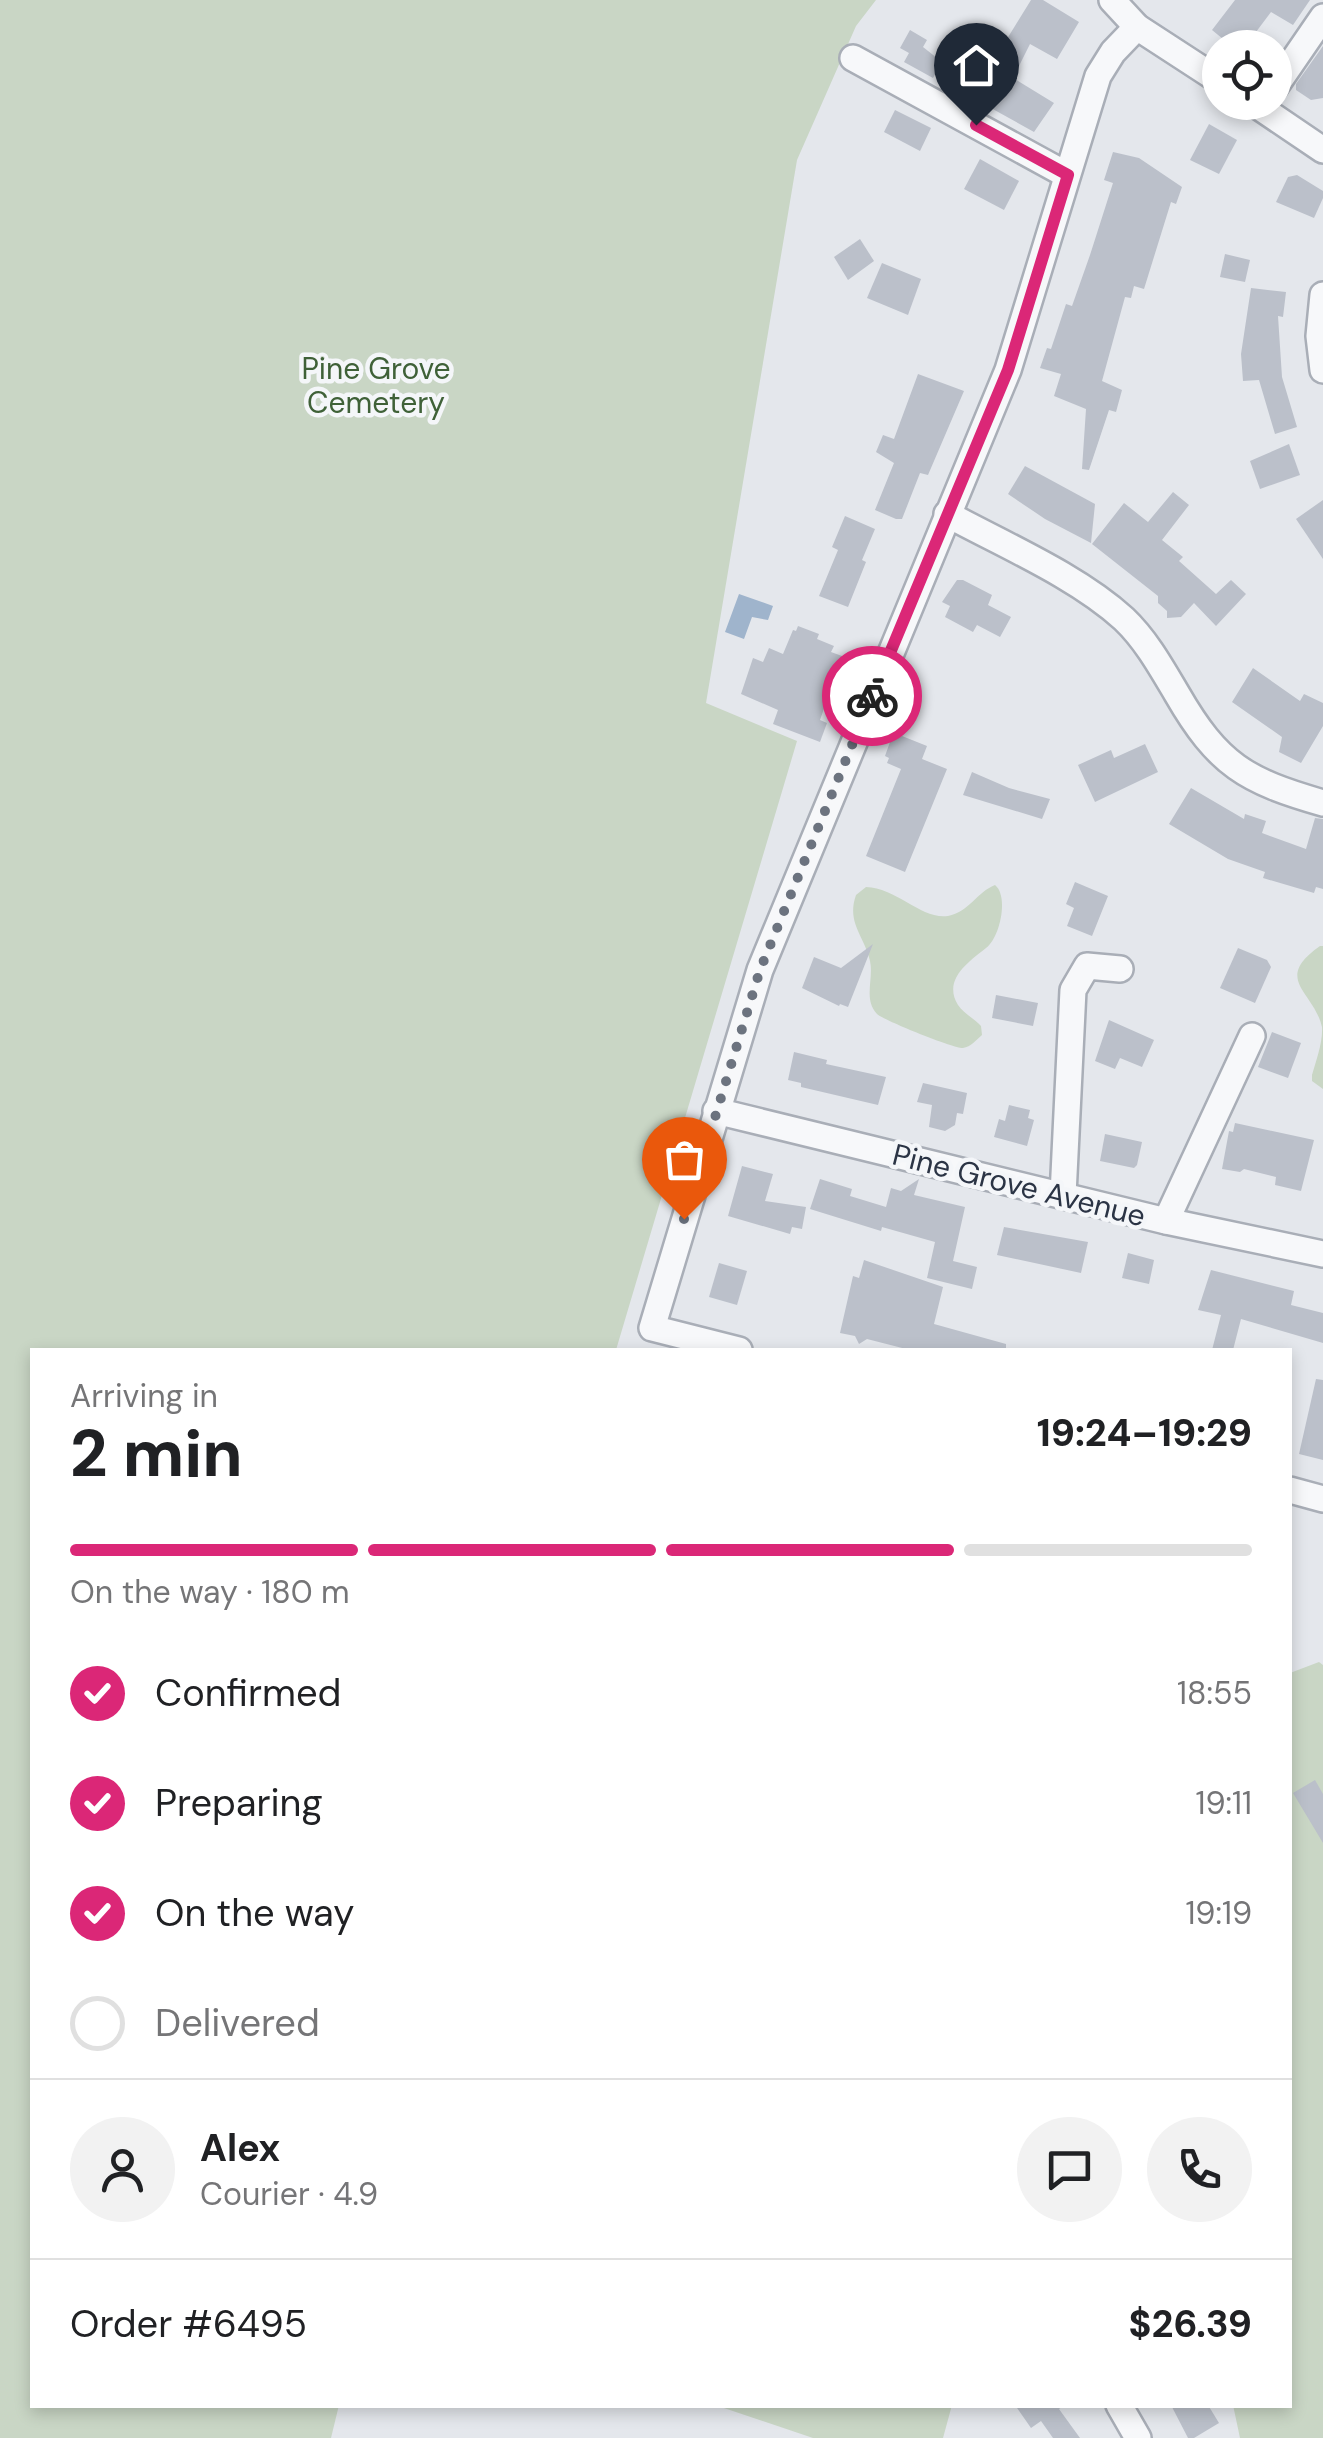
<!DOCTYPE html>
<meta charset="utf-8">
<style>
:root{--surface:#fff;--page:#f2f2f2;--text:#202124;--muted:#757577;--line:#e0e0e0;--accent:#db2777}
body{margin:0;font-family:"DM Sans",sans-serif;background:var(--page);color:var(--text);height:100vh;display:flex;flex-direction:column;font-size:38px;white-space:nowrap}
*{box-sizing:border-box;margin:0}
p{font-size:32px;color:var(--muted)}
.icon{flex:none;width:55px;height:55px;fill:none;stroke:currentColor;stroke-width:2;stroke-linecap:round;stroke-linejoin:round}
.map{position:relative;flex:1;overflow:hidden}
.panel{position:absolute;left:30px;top:1348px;width:1262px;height:1060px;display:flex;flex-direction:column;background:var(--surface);border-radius:0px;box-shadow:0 5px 15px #0003}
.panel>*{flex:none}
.buttons{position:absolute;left:1202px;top:30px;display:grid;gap:20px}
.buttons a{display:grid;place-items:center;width:90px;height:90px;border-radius:50%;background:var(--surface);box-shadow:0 5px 15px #0003;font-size:50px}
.pin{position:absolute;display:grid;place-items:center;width:85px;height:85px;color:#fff;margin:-102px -42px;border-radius:50% 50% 50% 0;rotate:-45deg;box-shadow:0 0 10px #0007}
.pin .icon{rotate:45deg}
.courier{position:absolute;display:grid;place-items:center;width:100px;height:100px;margin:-50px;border:8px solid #db2777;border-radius:50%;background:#fff;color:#222;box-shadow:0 2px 12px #0007}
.head em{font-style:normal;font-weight:800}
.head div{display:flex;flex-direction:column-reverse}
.head{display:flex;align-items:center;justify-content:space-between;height:170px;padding:0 40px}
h1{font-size:65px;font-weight:800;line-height:75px}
.bar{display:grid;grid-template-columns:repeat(4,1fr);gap:15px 10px;align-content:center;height:120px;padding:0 40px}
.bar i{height:12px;border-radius:8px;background:var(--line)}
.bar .selected{background:var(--accent)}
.bar p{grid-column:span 4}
.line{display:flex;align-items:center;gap:25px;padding:0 40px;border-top:2px solid var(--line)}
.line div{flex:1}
.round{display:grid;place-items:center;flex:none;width:105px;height:105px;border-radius:52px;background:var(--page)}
ol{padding:0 40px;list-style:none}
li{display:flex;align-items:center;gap:30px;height:110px}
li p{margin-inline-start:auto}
li .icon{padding:10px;border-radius:50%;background:var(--accent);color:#fff;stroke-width:4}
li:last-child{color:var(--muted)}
li i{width:55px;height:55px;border:5px solid var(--line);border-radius:50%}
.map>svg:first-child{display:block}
</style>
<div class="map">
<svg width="1323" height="2438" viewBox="0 0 1323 2438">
<rect width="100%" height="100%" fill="#e4e7ec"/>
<g fill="#c9d6c5">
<polygon points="0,0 876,0 856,26 797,160 706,703 797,741 616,1350 32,1350 32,2405 339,2405 331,2438 0,2438"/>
<path d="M995,885C1009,896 1000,938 986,948C970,961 942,979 958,1005C963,1013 975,1019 981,1026L982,1035C976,1040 971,1047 963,1048C955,1049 883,1020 877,1014C863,999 874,979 870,961C865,937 846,923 856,895L866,887C897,888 922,920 948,916C969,912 977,892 995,885Z"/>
<path d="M1320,946H1323V1089L1312,1081V1075C1316,1061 1323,1042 1322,1027C1314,991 1272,980 1320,946Z"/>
<polygon points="1319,1662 1323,1665 1323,2438 1240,2438 1233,2405 1290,2405 1290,1673"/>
<polygon points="715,2405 952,2405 943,2438 813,2438"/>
</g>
<polygon fill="#9fb4cc" points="739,594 773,606 768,620 752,617 744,639 725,632"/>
<g fill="#bbc0ca">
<polygon points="1031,0 1043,0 1079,22 1057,59 1030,44 1013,78 1054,103 1034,132 971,97 991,58 994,60"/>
<polygon points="1235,0 1310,0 1293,25 1271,12 1244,48 1234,48 1212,30"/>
<polygon points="910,30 927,40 923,47 942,62 933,78 904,62 909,53 900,48"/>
<polygon points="1323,46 1323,98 1311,100 1296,90 1296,84"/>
<polygon points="895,110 931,128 920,151 884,132"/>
<polygon points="1209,124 1237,140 1219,174 1190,160"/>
<polygon points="1113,152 1139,158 1182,187 1176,204 1171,202 1144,289 1134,286 1131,298 1125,297 1102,381 1122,390 1116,412 1109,410 1089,470 1082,469 1086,409 1054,396 1061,374 1040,368 1047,348 1051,349 1066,304 1072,306 1090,255 1113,183 1104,180"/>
<polygon points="980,159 1019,181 1004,210 964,189"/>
<polygon points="1297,175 1323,191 1323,198 1314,218 1276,202 1288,177"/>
<polygon points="860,239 874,261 848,280 834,257"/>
<polygon points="1225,254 1250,260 1245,282 1220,277"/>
<polygon points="882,263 921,279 908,315 867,298"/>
<polygon points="1251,288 1286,292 1283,317 1278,316 1282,377 1297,427 1275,434 1259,380 1243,381 1241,354"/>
<polygon points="918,374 964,391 928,475 920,473 902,519 896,519 875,510 894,463 876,452 883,435 894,439"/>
<polygon points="1289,444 1300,475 1260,489 1250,461"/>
<polygon points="1025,466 1095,504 1091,543 1045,519 1008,494"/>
<polygon points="1173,492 1189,505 1162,540 1183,557 1179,561 1216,594 1231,580 1246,594 1216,626 1194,603 1181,617 1167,618 1167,611 1158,603 1158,596 1092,544 1124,503 1148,522"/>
<polygon points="1323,500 1323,559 1296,519"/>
<polygon points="845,516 875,529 862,560 866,562 848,607 819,596 838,550 832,547"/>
<polygon points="957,580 963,580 992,595 988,605 1011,617 1000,637 977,625 973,632 945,617 950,606 942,602"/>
<polygon points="798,626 819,634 817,639 834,646 831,652 842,656 847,664 845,670 853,688 834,680 820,720 827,723 820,742 773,724 778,710 741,694 753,658 763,662 769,648 783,654 793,630 796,631"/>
<polygon points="1253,668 1300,701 1304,694 1323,703 1323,726 1301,763 1279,752 1282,737 1232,702"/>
<polygon points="902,736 927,746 922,759 947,769 905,872 866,856 901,769 887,763 889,758 885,756 890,742"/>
<polygon points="1145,744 1158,772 1095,802 1078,765 1111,750 1114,758"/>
<polygon points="972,772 1009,788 1050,799 1042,819 963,795"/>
<polygon points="1191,788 1244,819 1245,814 1266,821 1262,833 1306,849 1315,818 1323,819 1323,889 1316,887 1314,893 1263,878 1265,872 1228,859 1169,824"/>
<polygon points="1075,882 1108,896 1092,936 1067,926 1074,908 1066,904"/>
<polygon points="873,944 848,1007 840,1004 839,1006 802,988 814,957 841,968"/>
<polygon points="1238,948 1267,960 1271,967 1255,1003 1220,988"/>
<polygon points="996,995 1038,1003 1033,1026 992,1018"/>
<polygon points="1109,1020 1154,1040 1142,1067 1120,1058 1115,1069 1095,1061"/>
<polygon points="1272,1032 1301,1043 1288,1078 1258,1067"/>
<polygon points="794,1052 827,1060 826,1064 886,1077 878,1105 801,1087 801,1083 788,1080"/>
<polygon points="923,1083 967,1093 963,1114 957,1113 955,1125 945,1131 929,1127 932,1105 917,1102"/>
<polygon points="1009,1105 1030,1110 1028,1118 1034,1120 1027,1146 994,1137 999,1119 1005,1121"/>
<polygon points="1235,1123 1314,1140 1301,1191 1275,1185 1276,1177 1244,1169 1240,1172 1222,1169 1229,1131 1233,1132"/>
<polygon points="1105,1134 1142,1142 1137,1165 1134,1168 1100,1161"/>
<polygon points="742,1166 773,1174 765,1201 806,1207 802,1229 792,1227 790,1234 728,1216"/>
<polygon points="820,1179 852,1189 850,1196 886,1207 891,1188 901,1191 919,1179 914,1195 965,1207 953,1261 977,1267 972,1289 927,1278 935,1242 882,1227 881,1231 810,1209"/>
<polygon points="1004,1227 1088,1242 1081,1273 997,1255"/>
<polygon points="1128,1253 1154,1260 1149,1284 1122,1278"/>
<polygon points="864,1260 943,1287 934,1324 1006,1344 1006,1350 910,1350 867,1339 859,1344 855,1336 840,1333 853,1276 859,1278"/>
<polygon points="719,1263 747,1271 737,1305 709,1297"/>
<polygon points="1211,1270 1294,1291 1291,1305 1323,1313 1323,1343 1241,1319 1233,1350 1212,1350 1221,1315 1198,1310"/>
<polygon points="1316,1379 1323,1380 1323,1460 1299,1454"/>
<polygon points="1315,1780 1323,1794 1323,1843 1293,1793"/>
<polygon points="1015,2405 1065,2405 1059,2409 1080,2438 1053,2438 1041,2421 1031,2428"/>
<polygon points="1171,2405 1208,2405 1219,2423 1194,2438 1188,2438"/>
</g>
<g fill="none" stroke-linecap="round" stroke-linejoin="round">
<defs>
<g id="minor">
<polyline points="1112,0 1137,27 1220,81"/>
<polyline points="853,58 1067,175"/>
<polyline points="1275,87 1323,17"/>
<polyline points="1252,102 1323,150"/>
<polyline points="1323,295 1319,336 1323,370"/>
<path d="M947,514C1004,545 1077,576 1124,619C1146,640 1161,667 1177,694C1218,765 1246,781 1323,803"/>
<polyline points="716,1111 1166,1221 1323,1254"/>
<polyline points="1063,1195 1073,990 1087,966 1120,969"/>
<polyline points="1166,1221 1252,1036"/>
<polyline points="739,1350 652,1328 760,970 1008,370 1098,76 1113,52 1137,27"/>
<polyline points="1290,1490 1323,1499"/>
<polyline points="1119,2405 1138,2438"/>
</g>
</defs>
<use href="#minor" stroke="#a9aeb7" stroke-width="30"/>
<use href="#minor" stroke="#f7f8fa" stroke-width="25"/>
</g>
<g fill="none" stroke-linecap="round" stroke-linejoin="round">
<polyline stroke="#6c737f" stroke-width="10" stroke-dasharray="0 18" points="684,1219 760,970 872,696"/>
<polyline stroke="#db2777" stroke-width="12" points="872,696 1008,370 1068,175 976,125"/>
</g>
<g text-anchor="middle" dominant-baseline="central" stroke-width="9" stroke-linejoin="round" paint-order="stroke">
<g font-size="30" fill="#3f6138" stroke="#f4f6f9">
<text x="376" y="368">Pine Grove<tspan x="376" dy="34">Cemetery</tspan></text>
</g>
<g font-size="30" fill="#2b3445" stroke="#f4f6f9">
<text transform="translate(1019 1185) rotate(14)">Pine Grove Avenue</text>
</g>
</g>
</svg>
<div class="buttons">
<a><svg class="icon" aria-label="locate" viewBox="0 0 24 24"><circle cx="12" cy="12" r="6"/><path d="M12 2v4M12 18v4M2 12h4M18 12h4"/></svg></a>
</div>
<div class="pin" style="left:684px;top:1219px;background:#ea580c"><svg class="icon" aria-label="bag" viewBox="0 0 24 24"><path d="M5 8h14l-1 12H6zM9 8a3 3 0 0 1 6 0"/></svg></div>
<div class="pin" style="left:976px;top:125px;background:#1f2937"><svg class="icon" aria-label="home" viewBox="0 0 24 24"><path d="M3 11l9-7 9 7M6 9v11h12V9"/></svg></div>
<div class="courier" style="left:872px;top:696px"><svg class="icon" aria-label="bike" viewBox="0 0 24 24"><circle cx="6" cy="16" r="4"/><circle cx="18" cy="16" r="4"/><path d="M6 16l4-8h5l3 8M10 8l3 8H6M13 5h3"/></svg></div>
<section class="panel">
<div class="head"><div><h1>2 min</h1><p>Arriving in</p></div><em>19:24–19:29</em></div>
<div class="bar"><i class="selected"></i><i class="selected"></i><i class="selected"></i><i></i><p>On the way · 180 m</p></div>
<ol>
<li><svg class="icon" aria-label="check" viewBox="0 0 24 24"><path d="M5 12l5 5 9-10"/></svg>Confirmed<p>18:55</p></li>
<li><svg class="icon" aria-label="check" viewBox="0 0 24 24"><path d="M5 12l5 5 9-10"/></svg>Preparing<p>19:11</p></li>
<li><svg class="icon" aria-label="check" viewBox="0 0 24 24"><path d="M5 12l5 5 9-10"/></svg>On the way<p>19:19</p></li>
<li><i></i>Delivered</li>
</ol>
<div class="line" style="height:180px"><a class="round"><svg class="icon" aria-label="person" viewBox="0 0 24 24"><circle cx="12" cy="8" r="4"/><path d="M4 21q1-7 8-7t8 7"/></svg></a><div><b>Alex</b><p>Courier · 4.9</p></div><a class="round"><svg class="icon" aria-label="chat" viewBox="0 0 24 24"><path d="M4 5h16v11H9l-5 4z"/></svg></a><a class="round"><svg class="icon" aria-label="phone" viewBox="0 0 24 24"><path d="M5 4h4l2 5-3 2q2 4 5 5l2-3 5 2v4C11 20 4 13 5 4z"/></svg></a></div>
<div class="line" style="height:130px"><div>Order #6495</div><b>$26.39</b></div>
</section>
</div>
